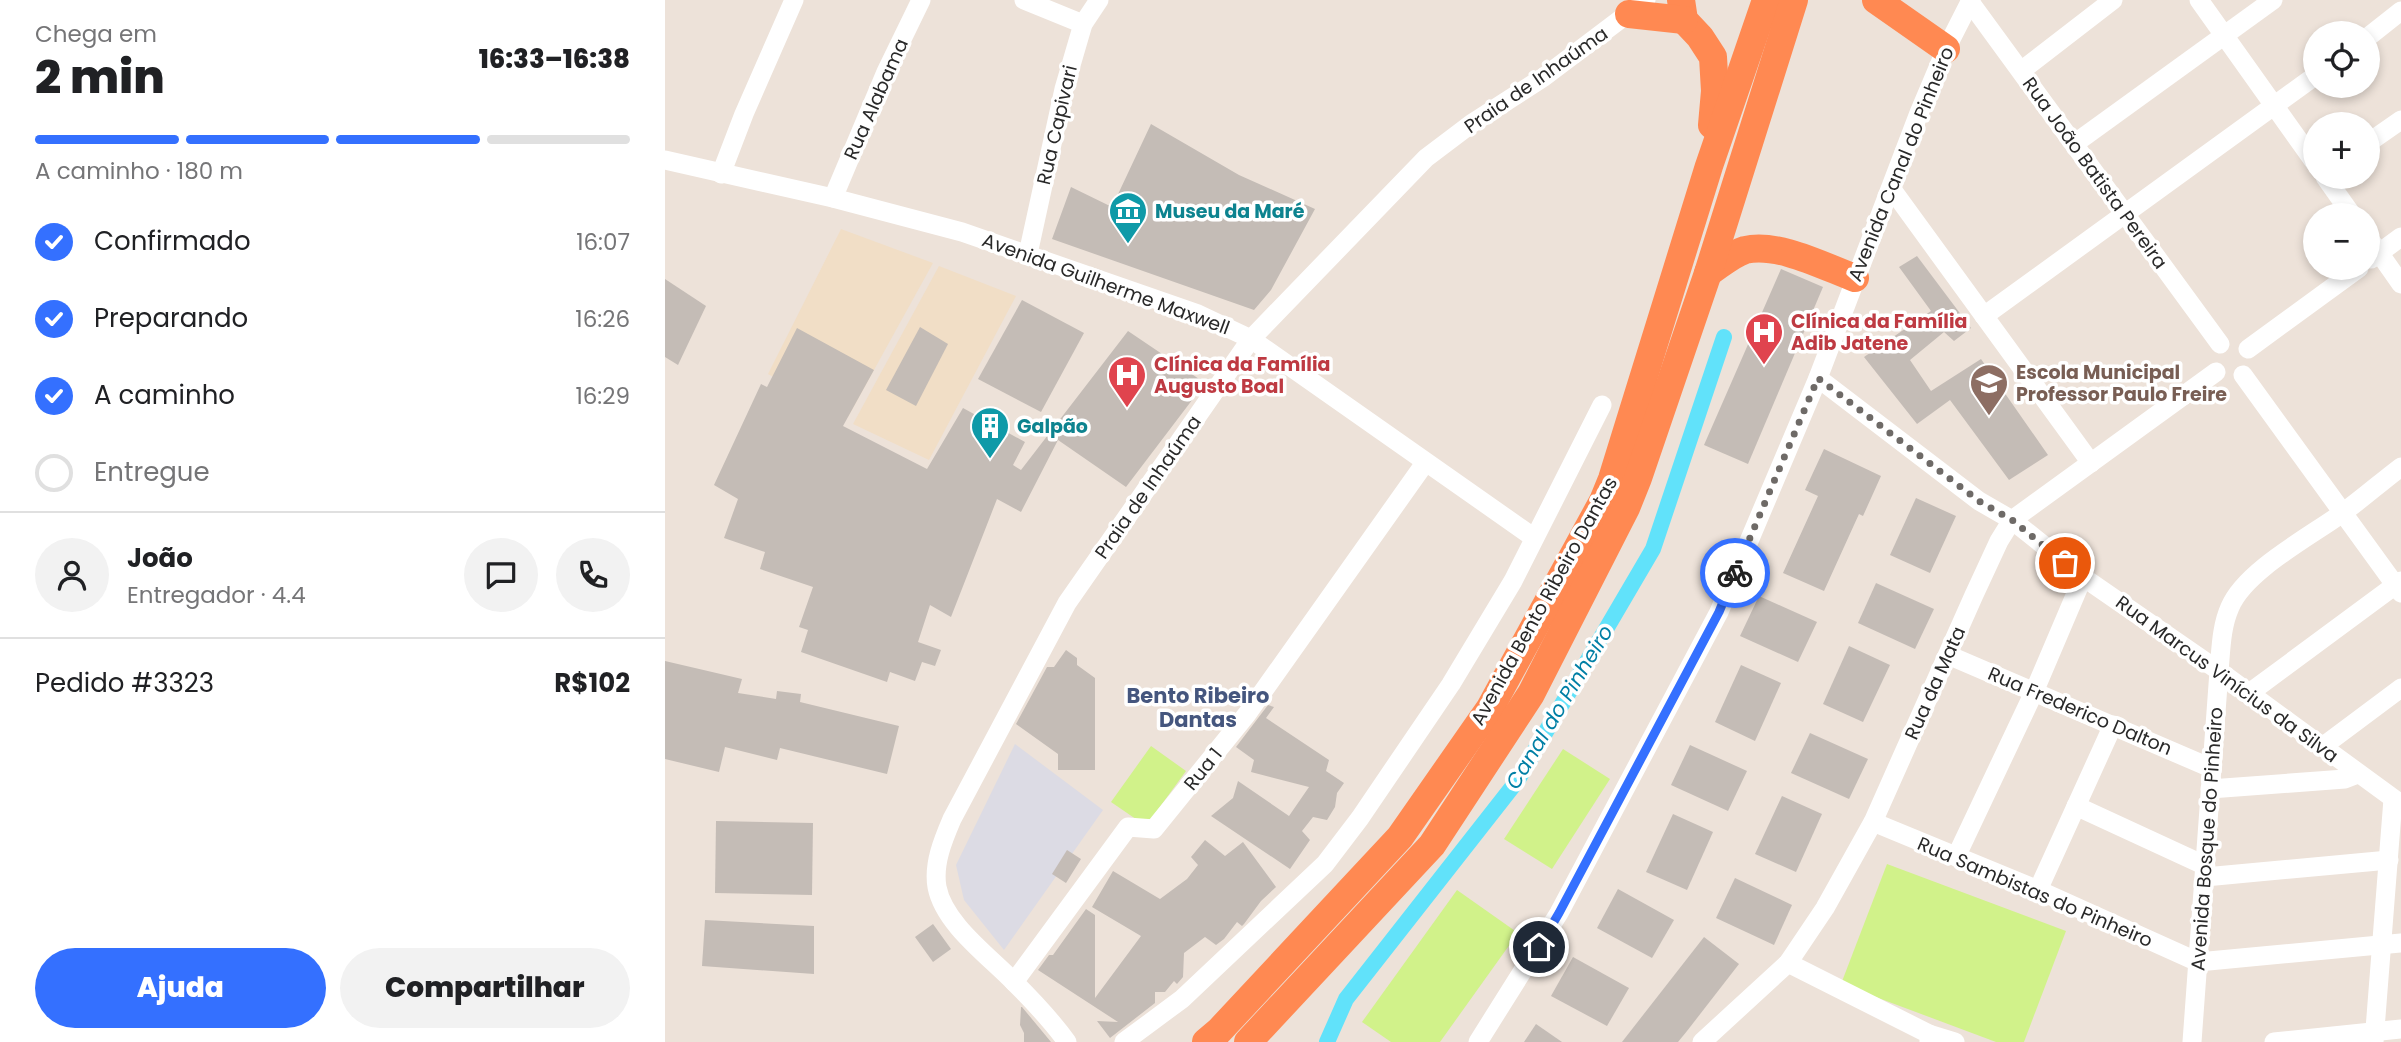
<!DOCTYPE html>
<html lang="pt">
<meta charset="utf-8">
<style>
:root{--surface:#fff;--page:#f2f2f2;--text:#202124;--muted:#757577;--line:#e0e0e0;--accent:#3470ff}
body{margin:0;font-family:Poppins,sans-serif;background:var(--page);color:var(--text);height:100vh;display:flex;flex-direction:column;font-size:26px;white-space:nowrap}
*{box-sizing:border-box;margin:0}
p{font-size:23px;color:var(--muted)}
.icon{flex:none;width:38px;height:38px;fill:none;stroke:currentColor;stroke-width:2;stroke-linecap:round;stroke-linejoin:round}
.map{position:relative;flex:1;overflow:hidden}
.side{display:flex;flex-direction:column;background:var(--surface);width:665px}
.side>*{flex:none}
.tools{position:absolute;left:1638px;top:21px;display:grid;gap:14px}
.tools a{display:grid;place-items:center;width:77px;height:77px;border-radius:50%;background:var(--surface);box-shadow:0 4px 10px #0003;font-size:35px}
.pin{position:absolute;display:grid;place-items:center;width:60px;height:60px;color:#fff;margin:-30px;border:4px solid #fff;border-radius:50%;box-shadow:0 2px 7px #0007}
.courier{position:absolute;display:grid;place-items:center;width:70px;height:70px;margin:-35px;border:5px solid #3470ff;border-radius:50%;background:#fff;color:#222;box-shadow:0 2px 9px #0007}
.headline em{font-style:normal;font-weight:800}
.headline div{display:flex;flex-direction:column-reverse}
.headline{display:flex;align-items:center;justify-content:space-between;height:119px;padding:0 35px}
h1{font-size:46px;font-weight:800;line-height:52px}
.bar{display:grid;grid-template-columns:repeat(4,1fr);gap:10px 7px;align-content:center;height:84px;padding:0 35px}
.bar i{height:9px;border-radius:5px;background:var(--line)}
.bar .on{background:var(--accent)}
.bar p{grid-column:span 4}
.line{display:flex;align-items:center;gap:18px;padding:0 35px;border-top:2px solid var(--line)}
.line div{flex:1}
.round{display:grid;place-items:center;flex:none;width:74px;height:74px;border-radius:37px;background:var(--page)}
ol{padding:0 35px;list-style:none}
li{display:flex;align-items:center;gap:21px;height:77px}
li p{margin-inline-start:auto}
li .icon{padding:7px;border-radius:50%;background:var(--accent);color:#fff;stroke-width:4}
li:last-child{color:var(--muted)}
li i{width:38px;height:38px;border:4px solid var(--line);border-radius:50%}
.button{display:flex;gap:14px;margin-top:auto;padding:14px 35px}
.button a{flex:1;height:80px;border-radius:42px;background:var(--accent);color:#fff;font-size:28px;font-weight:800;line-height:80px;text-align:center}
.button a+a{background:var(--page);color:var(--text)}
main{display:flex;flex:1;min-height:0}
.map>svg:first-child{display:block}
</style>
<main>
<section class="side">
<div class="headline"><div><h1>2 min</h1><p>Chega em</p></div><em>16:33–16:38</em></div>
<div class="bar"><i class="on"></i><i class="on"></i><i class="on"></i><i></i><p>A caminho · 180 m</p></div>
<ol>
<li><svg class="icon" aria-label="check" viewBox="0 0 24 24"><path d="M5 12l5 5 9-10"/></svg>Confirmado<p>16:07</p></li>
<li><svg class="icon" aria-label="check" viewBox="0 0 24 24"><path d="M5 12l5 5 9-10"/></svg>Preparando<p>16:26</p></li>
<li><svg class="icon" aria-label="check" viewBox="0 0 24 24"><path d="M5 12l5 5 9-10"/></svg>A caminho<p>16:29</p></li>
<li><i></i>Entregue</li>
</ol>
<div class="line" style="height:126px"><a class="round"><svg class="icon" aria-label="person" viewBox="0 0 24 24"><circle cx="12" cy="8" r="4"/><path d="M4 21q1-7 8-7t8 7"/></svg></a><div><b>João</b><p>Entregador · 4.4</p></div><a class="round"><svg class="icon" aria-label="chat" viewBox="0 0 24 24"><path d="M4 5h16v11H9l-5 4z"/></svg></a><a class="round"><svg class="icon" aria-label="phone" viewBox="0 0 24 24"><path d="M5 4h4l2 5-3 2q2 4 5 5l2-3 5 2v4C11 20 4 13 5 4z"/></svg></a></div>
<div class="line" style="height:91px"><div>Pedido #3323</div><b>R$102</b></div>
<div class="button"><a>Ajuda</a><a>Compartilhar</a></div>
</section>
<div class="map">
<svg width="1736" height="1042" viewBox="0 0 1736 1042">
<rect width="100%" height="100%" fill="#ede2d9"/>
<polygon fill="#dcdbe4" points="350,744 438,810 339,950 299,900 291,865"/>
<g fill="#f1dec6">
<polygon points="176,229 268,263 183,417 103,374"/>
<polygon points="274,266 351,296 264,460 188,424"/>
</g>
<g fill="#d1f28a">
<polygon points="486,746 521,771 481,826 446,802"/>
<polygon points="898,749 945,779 887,869 839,839"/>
<polygon points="1222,864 1401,931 1359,1042 1331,1042 1176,984"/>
<polygon points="792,890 853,933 775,1042 726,1042 697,1022"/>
</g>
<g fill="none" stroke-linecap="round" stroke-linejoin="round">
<polyline stroke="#61e2fa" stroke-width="16" points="662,1042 681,999 852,781 988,549 1059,337"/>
</g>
<g fill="#c4bcb6">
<polygon points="486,124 574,175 650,209 606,290 589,310 387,239 406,187 447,207"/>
<polygon points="1252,256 1306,328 1289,341 1279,332 1245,360 1266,391 1316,359 1383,455 1344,480 1285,400 1252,424 1199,357 1266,311 1234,267"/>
<polygon points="1116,269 1158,287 1083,464 1039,445"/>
<polygon points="0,279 41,306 13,365 0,357"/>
<polygon points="357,300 419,333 376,412 313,379"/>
<polygon points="255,327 283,344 251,406 221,390"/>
<polygon points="132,328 209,370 178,426 262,469 298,408 360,442 348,465 356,470 463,331 540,383 461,487 393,440 356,512 332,499 286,617 265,605 253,642 276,650 270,666 257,662 250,681 225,672 222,682 136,652 143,630 134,627 148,587 95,569 100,552 59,538 73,499 49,485 96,384 102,387"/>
<polygon points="1159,449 1216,476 1198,516 1194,514 1159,591 1118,573 1153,496 1140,490"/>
<polygon points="1251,498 1291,516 1265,573 1225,555"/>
<polygon points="1211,583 1269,609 1250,649 1193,623"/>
<polygon points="1094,596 1152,622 1133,662 1075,636"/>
<polygon points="1184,646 1225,665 1198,722 1158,704"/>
<polygon points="401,650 412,658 412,665 430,678 430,770 393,770 393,754 351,724 382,667 389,667"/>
<polygon points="0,661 77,679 73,693 111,699 112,691 136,694 135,702 234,726 222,774 115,748 112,760 60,747 54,772 0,759"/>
<polygon points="1076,665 1116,683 1090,741 1050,722"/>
<polygon points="603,705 609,707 601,718 664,760 661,771 679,783 672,793 670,807 662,820 648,817 637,831 645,840 625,869 546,816 568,798 573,781 624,816 644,787 586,772 589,760 571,747"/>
<polygon points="1145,733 1203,759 1184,799 1126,773"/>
<polygon points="1025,745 1082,771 1063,811 1006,785"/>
<polygon points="1117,796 1157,814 1131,872 1090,854"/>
<polygon points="1008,814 1048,832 1022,890 981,872"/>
<polygon points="51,821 148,823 147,895 50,893"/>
<polygon points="540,840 560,856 578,842 611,887 596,901 579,924 577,926 572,922 559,939 551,945 540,937 519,953 518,977 512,984 509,981 500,992 490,992 490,1003 445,1038 432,1021 453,1022 373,970 384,955 388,955 421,909 430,915 430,998 476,936 427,907 448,871 495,899 522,879 533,865 526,857"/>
<polygon points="402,850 416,859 401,883 387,874"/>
<polygon points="1070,878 1127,905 1109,945 1051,918"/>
<polygon points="953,889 1009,920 987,958 932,928"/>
<polygon points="40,920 149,926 149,974 37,966"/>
<polygon points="268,924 286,949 268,962 250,937"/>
<polygon points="1039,937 1074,964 1022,1031 1013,1042 957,1042"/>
<polygon points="908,957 964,988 942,1026 886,996"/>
<polygon points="356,1007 357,1007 386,1042 359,1042 359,1033 355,1025"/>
<polygon points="871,1024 897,1042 859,1042"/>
</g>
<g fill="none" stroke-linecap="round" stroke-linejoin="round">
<g stroke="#fff" stroke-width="19">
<polyline points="359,0 418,24"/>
<polyline points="1534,0 1650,163"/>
<polyline points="1305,2 1555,344"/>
<polyline points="1703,37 1736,11"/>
<polyline points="1356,71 1448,0"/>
<polyline points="1703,143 1736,120"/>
<polyline points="1409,144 1608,0"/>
<polyline points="0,160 168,198 297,232 533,314 586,339 868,537"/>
<polyline points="56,174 79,114 129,0"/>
<polyline points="1660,177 1687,215"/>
<polyline points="1226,188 1426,463"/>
<polyline points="168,198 221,72 256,0"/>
<polyline points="1703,237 1736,284"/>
<polyline points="363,254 399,89 418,24 434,0"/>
<polyline points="1706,259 1736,237"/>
<polyline points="1319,316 1650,76"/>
<polyline points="1583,349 1694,268"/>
<polyline points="1578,375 1736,593"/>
<polyline points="1153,378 1314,501 1347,520 1418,577 1554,671 1736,804"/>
<polyline points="1283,655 1546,768"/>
<polyline points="1583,694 1736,581"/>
<polyline points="1657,747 1736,688"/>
<polyline points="1545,789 1680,779 1693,774"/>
<polyline points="1411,806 1541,866"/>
<polyline points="1208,822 1373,890 1533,962 1736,943"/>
<polyline points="1291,857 1369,692 1418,577"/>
<polyline points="1540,877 1724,860"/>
<polyline points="1373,890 1448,725"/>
<polyline points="1123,963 1264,1034 1264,1042"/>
<polyline points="349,982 463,827 489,829 582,714 760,463"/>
<polyline points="1264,1034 1290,1042"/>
<path d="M402,1042C387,1021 367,1000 349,982C324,956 279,924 272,887C268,864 278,840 287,819L402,603L586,339L761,158L806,124L879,77L981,0"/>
<polyline points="459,1042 517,999 660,864 695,818 786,684 848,581 937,405"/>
<polyline points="813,1042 894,913 1054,612 1153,378 1254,113 1281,49 1306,0"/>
<polyline points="1037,1042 1123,963 1160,908 1208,822 1309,595 1334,541 1347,520 1551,372"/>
<path d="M1527,1042L1554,671C1556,650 1556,627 1565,607C1580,571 1644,537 1676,514C1697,499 1716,482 1736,467"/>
<polyline points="1609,1042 1736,1029"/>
<polyline points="1709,1042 1728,799"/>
</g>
<g stroke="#ff8952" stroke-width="28">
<polyline points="1016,0 1019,20 1035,37 1048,57 1050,91 1047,125"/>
<polyline points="1211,0 1281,49"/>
<polyline points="964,14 1019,20"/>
<path d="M1043,273C1055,265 1067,254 1080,250C1113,242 1160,267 1190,278"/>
<polyline points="541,1042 554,1031 735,837 825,708 938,501 947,479 1044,166 1101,0"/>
<polyline points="583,1042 767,845 866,694 961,508 973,478 1043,273 1129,0"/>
</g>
</g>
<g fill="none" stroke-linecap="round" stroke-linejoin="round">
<polyline stroke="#6e6a67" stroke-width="7" stroke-dasharray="0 12.6" points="1070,573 1153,378 1314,501 1347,520 1400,563"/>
<polyline stroke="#3470ff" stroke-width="9" points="874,947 894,913 1054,612 1070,573"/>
</g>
<defs>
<symbol id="museum-pin" viewBox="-11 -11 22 30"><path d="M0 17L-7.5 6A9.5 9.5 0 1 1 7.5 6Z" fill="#0f9aa8" stroke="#fff"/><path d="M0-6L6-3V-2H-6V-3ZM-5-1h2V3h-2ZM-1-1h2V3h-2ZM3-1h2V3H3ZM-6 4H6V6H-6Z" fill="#fff"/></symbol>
<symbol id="hospital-pin" viewBox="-11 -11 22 30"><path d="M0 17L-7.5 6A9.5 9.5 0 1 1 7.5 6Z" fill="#e0444e" stroke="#fff"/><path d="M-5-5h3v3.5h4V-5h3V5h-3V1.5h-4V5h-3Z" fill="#fff"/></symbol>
<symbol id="school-pin" viewBox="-11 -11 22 30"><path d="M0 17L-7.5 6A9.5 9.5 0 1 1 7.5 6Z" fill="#8d6e63" stroke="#fff"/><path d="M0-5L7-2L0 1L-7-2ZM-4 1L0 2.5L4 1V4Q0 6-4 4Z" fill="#fff"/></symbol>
<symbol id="building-pin" viewBox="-11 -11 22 30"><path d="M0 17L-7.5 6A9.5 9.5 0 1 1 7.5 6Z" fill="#0f9aa8" stroke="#fff"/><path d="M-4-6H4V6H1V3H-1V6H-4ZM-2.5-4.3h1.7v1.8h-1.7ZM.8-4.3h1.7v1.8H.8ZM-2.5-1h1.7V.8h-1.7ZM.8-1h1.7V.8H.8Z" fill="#fff"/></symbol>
</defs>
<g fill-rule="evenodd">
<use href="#museum-pin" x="441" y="189" width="44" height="60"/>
<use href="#hospital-pin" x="1077" y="310" width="44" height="60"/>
<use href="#hospital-pin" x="440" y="353" width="44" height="60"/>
<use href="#school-pin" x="1302" y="361" width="44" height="60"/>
<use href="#building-pin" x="303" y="404" width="44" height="60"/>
</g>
<g text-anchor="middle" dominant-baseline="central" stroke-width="7" stroke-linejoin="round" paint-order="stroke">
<g font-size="19" fill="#292929" stroke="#fff">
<text transform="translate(871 80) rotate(-35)">Praia de Inhaúma</text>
<text transform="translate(211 99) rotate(-66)">Rua Alabama</text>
<text transform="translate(392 125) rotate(-77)">Rua Capivari</text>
<text transform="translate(1236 164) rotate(-68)">Avenida Canal do Pinheiro</text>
<text transform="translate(1430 173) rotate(54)">Rua João Batista Pereira</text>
<text transform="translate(441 284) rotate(20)">Avenida Guilherme Maxwell</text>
<text transform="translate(483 487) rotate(-55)">Praia de Inhaúma</text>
<text transform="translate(879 601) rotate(-61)">Avenida Bento Ribeiro Dantas</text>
<text transform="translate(1562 679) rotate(36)">Rua Marcus Vinícius da Silva</text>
<text transform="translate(1270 683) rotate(-66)">Rua da Mata</text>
<text transform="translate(1415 711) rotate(23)">Rua Frederico Dalton</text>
<text transform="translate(538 769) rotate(-51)">Rua 1</text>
<text transform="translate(1542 839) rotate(-86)">Avenida Bosque do Pinheiro</text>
<text transform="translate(1370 892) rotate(23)">Rua Sambistas do Pinheiro</text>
</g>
<g font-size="19" font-weight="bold" fill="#0d838f" stroke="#fff" text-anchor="start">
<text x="490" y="211">Museu da Maré</text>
<text x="352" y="426">Galpão</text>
</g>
<g font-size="19" font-weight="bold" fill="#be3a42" stroke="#fff" text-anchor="start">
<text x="1126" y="321">Clínica da Família<tspan x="1126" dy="22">Adib Jatene</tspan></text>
<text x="489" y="364">Clínica da Família<tspan x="489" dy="22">Augusto Boal</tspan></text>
</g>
<g font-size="19" font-weight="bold" fill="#785e54" stroke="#fff" text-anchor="start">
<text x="1351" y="372">Escola Municipal<tspan x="1351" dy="22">Professor Paulo Freire</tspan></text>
</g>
<g font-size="21" font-weight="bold" fill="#45567e" stroke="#fff">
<text x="533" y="695">Bento Ribeiro<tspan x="533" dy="24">Dantas</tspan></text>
</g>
<g font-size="21" font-style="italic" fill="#007fa5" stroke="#fff">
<text transform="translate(894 707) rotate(-59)">Canal do Pinheiro</text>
</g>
</g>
</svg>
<div class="tools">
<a><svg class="icon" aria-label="locate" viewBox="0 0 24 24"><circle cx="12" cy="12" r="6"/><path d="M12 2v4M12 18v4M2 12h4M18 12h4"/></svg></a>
<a>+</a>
<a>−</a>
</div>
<div class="pin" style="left:1400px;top:563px;background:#ea580c"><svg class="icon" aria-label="bag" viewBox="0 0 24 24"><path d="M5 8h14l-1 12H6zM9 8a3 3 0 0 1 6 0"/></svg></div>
<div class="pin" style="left:874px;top:947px;background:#1f2937"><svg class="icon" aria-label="home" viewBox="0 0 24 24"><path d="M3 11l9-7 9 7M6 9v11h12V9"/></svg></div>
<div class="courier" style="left:1070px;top:573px"><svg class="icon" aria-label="bike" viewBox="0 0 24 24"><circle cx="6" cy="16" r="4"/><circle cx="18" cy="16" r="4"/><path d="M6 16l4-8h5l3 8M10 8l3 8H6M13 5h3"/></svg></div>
</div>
</main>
